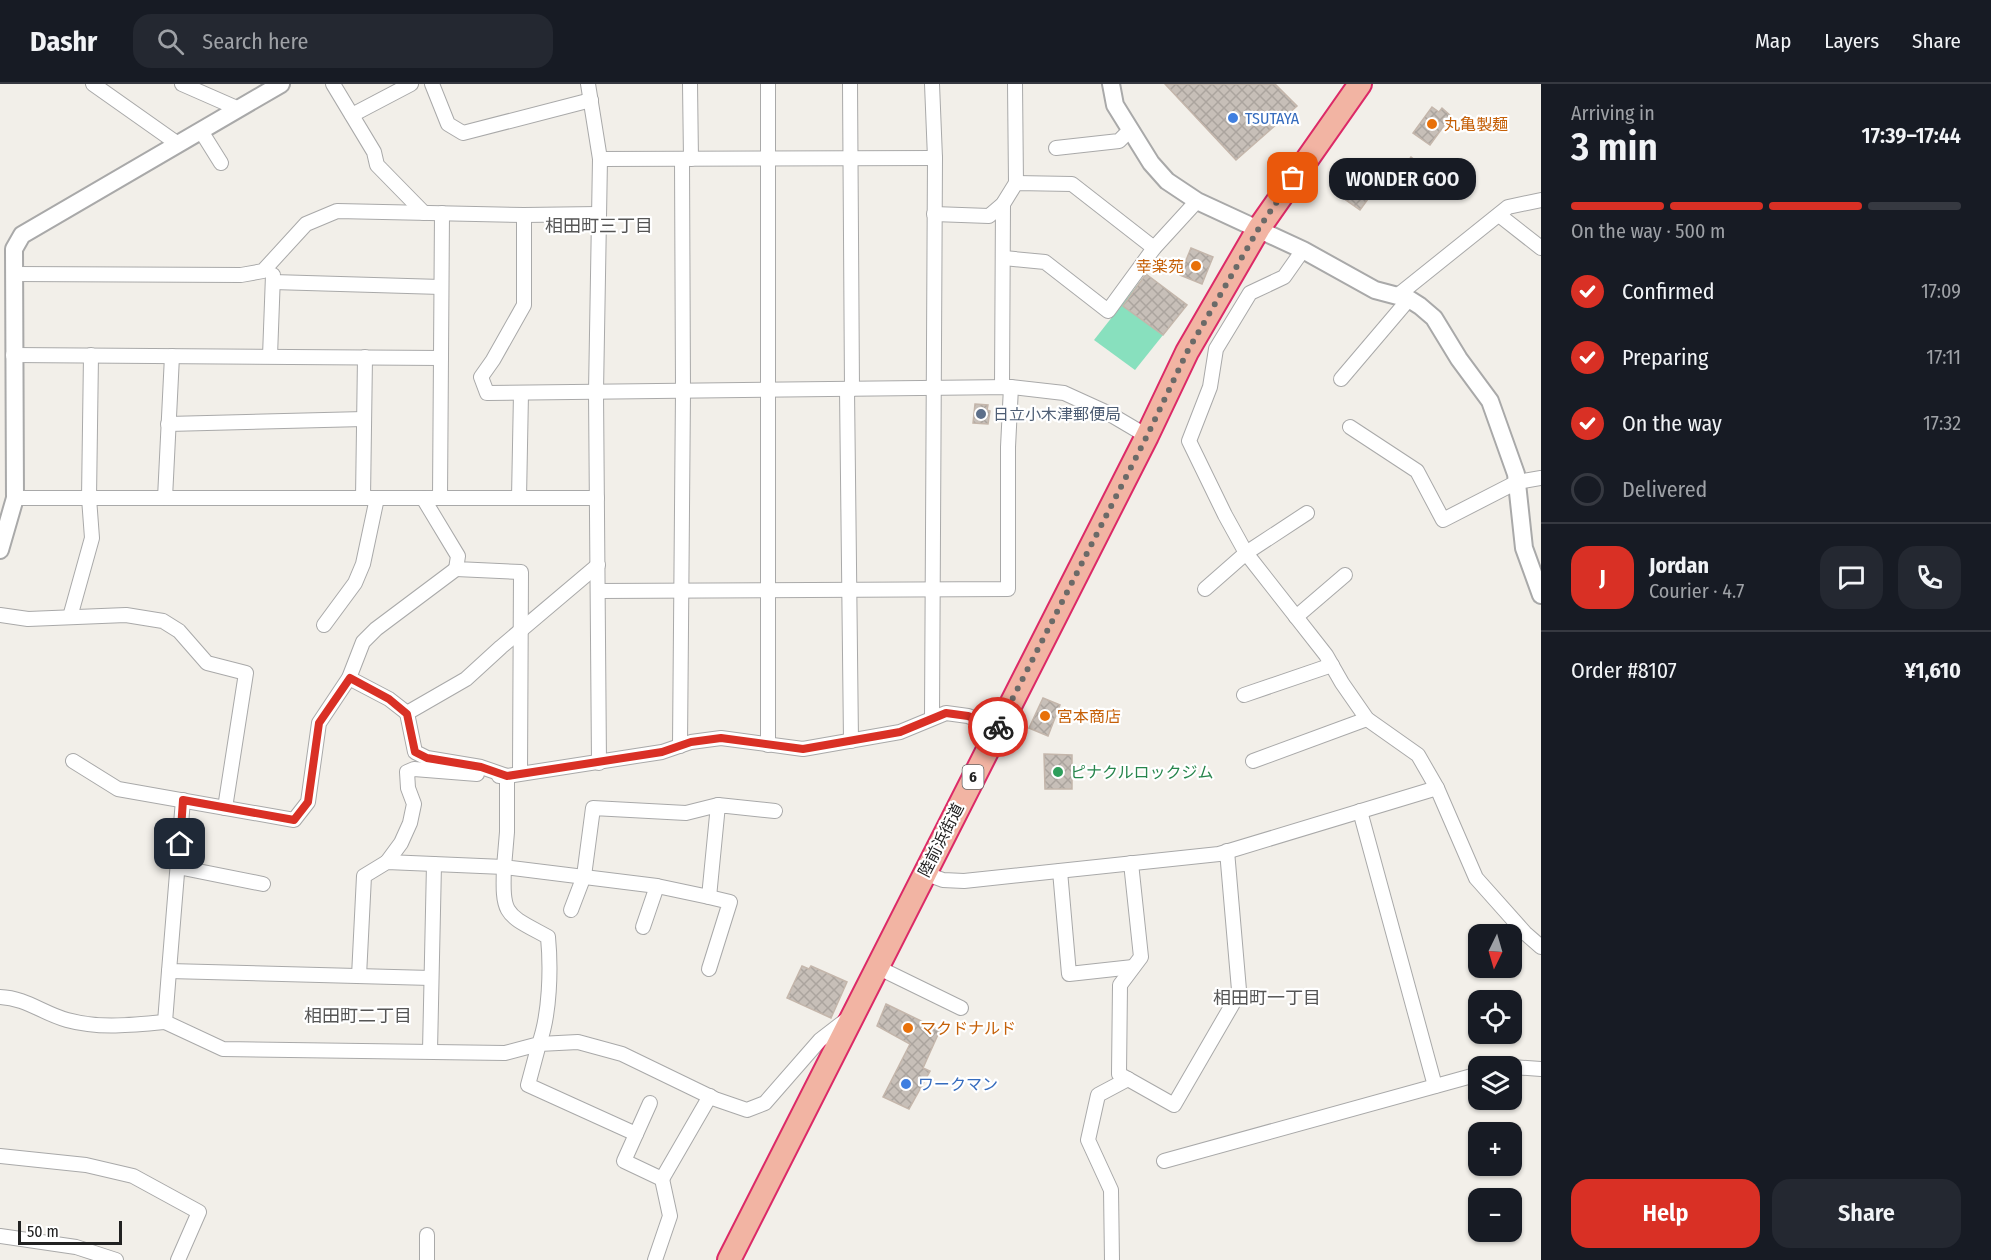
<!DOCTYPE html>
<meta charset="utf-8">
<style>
:root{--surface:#171b24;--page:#242831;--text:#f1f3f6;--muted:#9ea1a6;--line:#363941;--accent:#d93025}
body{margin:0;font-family:"Fira Sans Condensed","Noto Sans JP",sans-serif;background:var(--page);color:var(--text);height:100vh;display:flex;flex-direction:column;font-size:22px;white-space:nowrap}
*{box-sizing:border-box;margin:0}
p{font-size:20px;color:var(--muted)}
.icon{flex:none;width:33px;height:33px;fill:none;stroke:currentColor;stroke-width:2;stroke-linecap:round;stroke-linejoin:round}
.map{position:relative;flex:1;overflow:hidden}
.sheet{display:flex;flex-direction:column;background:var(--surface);width:450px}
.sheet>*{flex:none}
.needle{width:39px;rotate:185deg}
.buttons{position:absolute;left:1468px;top:840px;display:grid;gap:12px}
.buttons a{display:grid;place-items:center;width:54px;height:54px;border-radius:12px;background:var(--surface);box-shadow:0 2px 4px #0004;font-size:30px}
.scale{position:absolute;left:18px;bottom:15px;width:104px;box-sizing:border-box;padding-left:6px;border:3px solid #222;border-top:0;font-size:16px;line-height:21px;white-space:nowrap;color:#222;-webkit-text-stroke:4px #fff;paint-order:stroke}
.pin{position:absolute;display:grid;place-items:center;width:51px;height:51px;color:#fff;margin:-26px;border-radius:12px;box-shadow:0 3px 9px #0006}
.courier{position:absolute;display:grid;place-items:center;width:60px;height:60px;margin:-30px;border:4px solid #d93025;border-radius:50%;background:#fff;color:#222;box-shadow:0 2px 8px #0007}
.bubble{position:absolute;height:42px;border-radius:18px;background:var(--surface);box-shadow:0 2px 4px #0004;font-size:20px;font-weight:600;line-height:42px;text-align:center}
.head em{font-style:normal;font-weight:600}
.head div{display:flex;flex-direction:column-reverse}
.head{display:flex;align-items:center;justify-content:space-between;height:102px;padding:0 30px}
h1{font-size:39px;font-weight:600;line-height:45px}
.bar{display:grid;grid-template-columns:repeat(4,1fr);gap:9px 6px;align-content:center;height:72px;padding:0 30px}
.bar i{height:8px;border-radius:4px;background:var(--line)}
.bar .selected{background:var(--accent)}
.bar p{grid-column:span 4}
.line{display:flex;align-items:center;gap:15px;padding:0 30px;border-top:2px solid var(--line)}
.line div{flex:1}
.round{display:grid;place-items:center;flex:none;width:63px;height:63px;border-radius:18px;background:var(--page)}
ol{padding:0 30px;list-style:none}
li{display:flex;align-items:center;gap:18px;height:66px}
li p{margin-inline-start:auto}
li .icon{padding:6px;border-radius:50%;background:var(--accent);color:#fff;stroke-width:4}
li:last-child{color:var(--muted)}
li i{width:33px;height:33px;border:3px solid var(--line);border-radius:50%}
.cta{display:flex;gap:12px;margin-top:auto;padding:12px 30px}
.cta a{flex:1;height:69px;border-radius:18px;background:var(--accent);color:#fff;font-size:24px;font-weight:600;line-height:69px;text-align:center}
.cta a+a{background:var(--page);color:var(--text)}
header{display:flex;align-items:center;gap:36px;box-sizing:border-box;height:84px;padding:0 30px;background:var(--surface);border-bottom:2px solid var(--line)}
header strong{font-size:28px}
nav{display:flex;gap:33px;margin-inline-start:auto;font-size:21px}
.search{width:420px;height:54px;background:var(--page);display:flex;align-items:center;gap:15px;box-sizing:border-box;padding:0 21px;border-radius:18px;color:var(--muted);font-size:22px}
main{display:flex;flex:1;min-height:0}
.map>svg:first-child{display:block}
</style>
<header>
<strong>Dashr</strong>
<div class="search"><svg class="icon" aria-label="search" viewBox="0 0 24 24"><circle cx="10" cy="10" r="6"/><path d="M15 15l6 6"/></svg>Search here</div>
<nav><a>Map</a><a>Layers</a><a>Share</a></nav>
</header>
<main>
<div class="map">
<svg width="1541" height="1176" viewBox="0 0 1541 1176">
<defs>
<pattern id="building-cross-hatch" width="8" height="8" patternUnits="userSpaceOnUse" patternTransform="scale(1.5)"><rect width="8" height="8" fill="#c7bfb8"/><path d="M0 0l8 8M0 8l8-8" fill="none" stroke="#aba49e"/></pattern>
</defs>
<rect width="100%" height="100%" fill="#f2efe9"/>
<polygon fill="#88e0be" points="1146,190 1187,221 1135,286 1094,256"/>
<g fill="url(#building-cross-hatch)" stroke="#c4b6ab" stroke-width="1.5">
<polygon points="1165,0 1275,0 1297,22 1236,76"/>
<polygon points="1432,23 1439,28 1442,24 1451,32 1430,61 1413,49"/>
<polygon points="1411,73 1432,89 1415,113 1393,96"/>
<polygon points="1361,87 1379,100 1360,126 1343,114"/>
<polygon points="1191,164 1213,173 1202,200 1180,191"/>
<polygon points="1146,190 1187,221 1163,251 1123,222"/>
<polygon points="975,320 988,321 987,326 990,327 988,340 973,339"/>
<polygon points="1043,614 1060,621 1048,652 1029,644"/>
<polygon points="1044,670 1072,671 1072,705 1045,705"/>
<polygon points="802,882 809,885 811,882 847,898 831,934 787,914"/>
<polygon points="886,920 940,946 923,984 930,987 909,1025 883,1013 910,960 877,942"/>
</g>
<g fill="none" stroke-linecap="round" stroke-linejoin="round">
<defs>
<g id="minor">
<polyline points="93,0 178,60"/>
<polyline points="182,0 239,25"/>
<polyline points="333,0 374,68 377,81 424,129"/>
<polyline points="432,0 448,40 463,49 591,16"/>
<polyline points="588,0 600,75 596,308 599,679"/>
<polyline points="690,0 691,75"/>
<polyline points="768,0 768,661"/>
<polyline points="850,0 852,305"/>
<polyline points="1015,0 1016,99"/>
<polyline points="352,31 411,0"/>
<polyline points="201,47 221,79"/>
<polyline points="1056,64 1119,57 1130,46"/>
<polyline points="600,75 935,74"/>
<polyline points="934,130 989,132 1003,120 1016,99 1072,100 1154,164"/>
<polyline points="524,131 524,221 493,276 481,293 487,309 1011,303 1064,309 1108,329 1147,352"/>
<polyline points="1499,131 1541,164"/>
<polyline points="1303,166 1284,193 1250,209 1216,265 1210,303 1189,357 1225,431 1246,469 1326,571 1342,599 1367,635 1418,671 1437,704 1476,794 1525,849 1541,863"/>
<polyline points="1004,174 1045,178 1108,227 1154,164 1197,117"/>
<polyline points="14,190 241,191 263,187 306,140 337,127 524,131 599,130"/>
<polyline points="273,198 441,203"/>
<polyline points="1397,212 1508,123 1541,116"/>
<polyline points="13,271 441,274"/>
<polyline points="270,272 273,191"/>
<polyline points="1341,295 1409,215"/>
<polyline points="1002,303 1003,120"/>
<polyline points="847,305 851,657"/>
<polyline points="168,340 364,335"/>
<polyline points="1350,343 1417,387 1443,436 1517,398 1541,394"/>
<polyline points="15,414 597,414"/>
<polyline points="165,414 172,272"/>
<polyline points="363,414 365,273"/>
<polyline points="423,414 458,472 456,485 521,488 520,689"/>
<polyline points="440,414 442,129"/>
<polyline points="519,414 521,309"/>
<polyline points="598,481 501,563 466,595 407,629 415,668 427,674 481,683 507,692 662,668 691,658 721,654 803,665 900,648 946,629 968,632 997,644"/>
<polyline points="1205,505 1246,469 1307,429"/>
<polyline points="598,507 1008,505 1008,363 1011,303"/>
<polyline points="0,531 28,535 126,531 163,537 179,547 207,579 246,589 225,724"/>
<polyline points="70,533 92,454 89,414 91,271"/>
<polyline points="1296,533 1345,491"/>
<polyline points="324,541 355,499 363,480 377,414"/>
<polyline points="349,594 389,615 407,629"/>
<polyline points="1244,611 1332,581"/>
<polyline points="932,633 935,74 932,0"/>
<polyline points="680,662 683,307 682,75"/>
<polyline points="73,677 118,705 294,736 308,718 319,639 349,594 363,558 376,545 456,485"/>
<polyline points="1253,677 1367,635"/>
<polyline points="499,692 507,692 507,748 504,783 657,802 709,813 718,721 775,727"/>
<polyline points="183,716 169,887 431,894"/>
<polyline points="1360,727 1435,1002"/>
<polyline points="387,778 401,759 410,739 414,720 408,704 407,688 414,685 477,690"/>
<polyline points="1131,779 1141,873 1120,901 1119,990 1174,1021 1232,921 1239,906 1227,767"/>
<polyline points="178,783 263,800"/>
<polyline points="1060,787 1069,890 1133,883"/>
<polyline points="924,789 943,796 964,797 1219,770 1437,704"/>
<polyline points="709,813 730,818 709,885"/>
<polyline points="571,826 584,792 593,724 686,729 718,721"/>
<polyline points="643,843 657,802"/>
<polyline points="877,883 961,924"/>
<path d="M169,887L165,938L223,965L505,969L539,960C550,930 551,884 548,853C506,830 502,833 504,783L387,778L364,792L359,892"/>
<path d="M0,913C26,914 42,929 67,936C100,945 131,941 165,938"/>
<polyline points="430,967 434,780"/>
<polyline points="1512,983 1541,985"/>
<polyline points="650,1019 624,1077 662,1095 710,1012"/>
<polyline points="636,1050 528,1001 539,960 578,958 622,970 715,1015 747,1026 765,1019 820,956 846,936"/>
<polyline points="0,1072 86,1081 133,1092 199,1128 178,1176"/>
<polyline points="1164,1077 1479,990"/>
<polyline points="427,1151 427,1176"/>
<polyline points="0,1152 76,1163 116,1176"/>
<polyline points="655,1176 670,1132 662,1095"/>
<polyline points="1112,1176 1111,1106 1088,1056 1098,1011 1128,995"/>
</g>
<g id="tertiary">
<polyline points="1111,0 1115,21 1151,79 1167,97 1197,117 1303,166 1375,206 1409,215 1420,222 1434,234 1459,275 1490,317 1516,390 1524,464 1541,511"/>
<polyline points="0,466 15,414 14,165 22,151 281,0"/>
</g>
<polyline id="trunk" points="729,1176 1147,352 1187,268 1259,144 1360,0"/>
</defs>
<use href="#minor" stroke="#a9a9a9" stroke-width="16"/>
<use href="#tertiary" stroke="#a9a9a9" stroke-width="20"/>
<use href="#trunk" stroke="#dc2a67" stroke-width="26"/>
<use href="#minor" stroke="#fff" stroke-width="14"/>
<use href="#tertiary" stroke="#fff" stroke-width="16"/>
<use href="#trunk" stroke="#f2b4a3" stroke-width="22"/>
</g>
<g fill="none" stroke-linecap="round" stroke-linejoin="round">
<polyline stroke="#6b6a68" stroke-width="6" stroke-dasharray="0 10.8" points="998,643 1147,352 1187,268 1259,144 1293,94"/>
<polyline stroke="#d93025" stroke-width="8" points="180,760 183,716 294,736 308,718 319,639 350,594 389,615 407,630 415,668 427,674 481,683 507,692 662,668 691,658 721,654 803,665 900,648 946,629 968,632 997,644 998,643"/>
</g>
<g fill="#3f7fe0" stroke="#fff" stroke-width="2">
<circle cx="1233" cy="34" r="6"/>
<circle cx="906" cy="1000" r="6"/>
</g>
<g fill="#e8710a" stroke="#fff" stroke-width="2">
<circle cx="1432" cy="40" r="6"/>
<circle cx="1196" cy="182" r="6"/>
<circle cx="1045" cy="632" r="6"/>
<circle cx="908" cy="944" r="6"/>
</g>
<circle fill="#5c6f8a" stroke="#fff" stroke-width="2" cx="981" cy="330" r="6"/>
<circle fill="#2e9e5b" stroke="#fff" stroke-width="2" cx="1058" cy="688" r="6"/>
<g text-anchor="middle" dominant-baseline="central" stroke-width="4.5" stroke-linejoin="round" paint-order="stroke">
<rect fill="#fff" stroke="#646464" stroke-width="1.5" x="962.5" y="681" width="21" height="24" rx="4.5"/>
<g font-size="15" font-weight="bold" fill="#222">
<text x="973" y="693">6</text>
</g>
<g font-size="16" fill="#366cbe" stroke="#fff" text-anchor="start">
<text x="1245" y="34">TSUTAYA</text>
<text x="918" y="1000">ワークマン</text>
</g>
<g font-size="16" fill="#c56008" stroke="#fff" text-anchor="start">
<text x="1444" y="40">丸亀製麺</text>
<text x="1184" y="182" text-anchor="end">幸楽苑</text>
<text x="1057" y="632">宮本商店</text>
<text x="920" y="944">マクドナルド</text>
</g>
<g font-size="16" fill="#4e5e75" stroke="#fff" text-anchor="start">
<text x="993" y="330">日立小木津郵便局</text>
</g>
<g font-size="16" fill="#27864d" stroke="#fff" text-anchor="start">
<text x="1070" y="688">ピナクルロックジム</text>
</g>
<g font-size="16" fill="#222" stroke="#fff">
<text transform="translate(941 756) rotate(-63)">陸前浜街道</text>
</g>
<g font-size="18" fill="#555" stroke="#fff">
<text x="599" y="142">相田町三丁目</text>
<text x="1267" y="914">相田町一丁目</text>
<text x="358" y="932">相田町二丁目</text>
</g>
</g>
</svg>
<div class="buttons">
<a><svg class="needle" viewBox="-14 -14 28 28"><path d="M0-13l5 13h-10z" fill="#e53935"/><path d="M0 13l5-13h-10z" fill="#9ea1a6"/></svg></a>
<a><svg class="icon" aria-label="locate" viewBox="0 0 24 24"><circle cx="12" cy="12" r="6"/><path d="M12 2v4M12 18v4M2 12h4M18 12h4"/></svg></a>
<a><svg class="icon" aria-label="layers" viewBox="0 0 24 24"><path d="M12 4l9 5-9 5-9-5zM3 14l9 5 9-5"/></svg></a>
<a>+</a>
<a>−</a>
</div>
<div class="scale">50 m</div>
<div class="pin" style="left:1293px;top:94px;background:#ea580c"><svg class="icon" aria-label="bag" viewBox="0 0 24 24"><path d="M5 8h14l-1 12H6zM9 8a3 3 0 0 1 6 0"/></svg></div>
<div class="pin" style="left:180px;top:760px;background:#1f2937"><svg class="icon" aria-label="home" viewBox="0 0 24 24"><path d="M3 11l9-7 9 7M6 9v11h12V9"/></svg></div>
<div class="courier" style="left:998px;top:643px"><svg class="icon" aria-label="bike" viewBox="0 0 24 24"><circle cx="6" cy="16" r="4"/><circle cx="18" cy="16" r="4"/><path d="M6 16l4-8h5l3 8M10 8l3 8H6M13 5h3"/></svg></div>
<div class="bubble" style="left:1329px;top:74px;width:147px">WONDER GOO</div>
</div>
<section class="sheet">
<div class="head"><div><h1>3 min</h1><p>Arriving in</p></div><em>17:39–17:44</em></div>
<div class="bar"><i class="selected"></i><i class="selected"></i><i class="selected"></i><i></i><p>On the way · 500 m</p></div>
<ol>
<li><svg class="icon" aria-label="check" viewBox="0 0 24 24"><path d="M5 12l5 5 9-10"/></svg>Confirmed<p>17:09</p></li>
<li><svg class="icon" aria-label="check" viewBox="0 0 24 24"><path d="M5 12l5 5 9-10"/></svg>Preparing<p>17:11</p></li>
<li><svg class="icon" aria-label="check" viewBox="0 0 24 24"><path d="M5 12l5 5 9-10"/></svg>On the way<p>17:32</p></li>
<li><i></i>Delivered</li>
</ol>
<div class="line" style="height:108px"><b class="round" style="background:var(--accent);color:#fff">J</b><div><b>Jordan</b><p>Courier · 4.7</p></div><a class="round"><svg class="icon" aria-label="chat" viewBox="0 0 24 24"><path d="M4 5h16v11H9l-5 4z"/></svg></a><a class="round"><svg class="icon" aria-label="phone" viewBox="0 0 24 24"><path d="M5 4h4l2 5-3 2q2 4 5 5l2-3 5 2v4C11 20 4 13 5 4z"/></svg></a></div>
<div class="line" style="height:78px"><div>Order #8107</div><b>¥1,610</b></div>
<div class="cta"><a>Help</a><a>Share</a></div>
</section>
</main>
